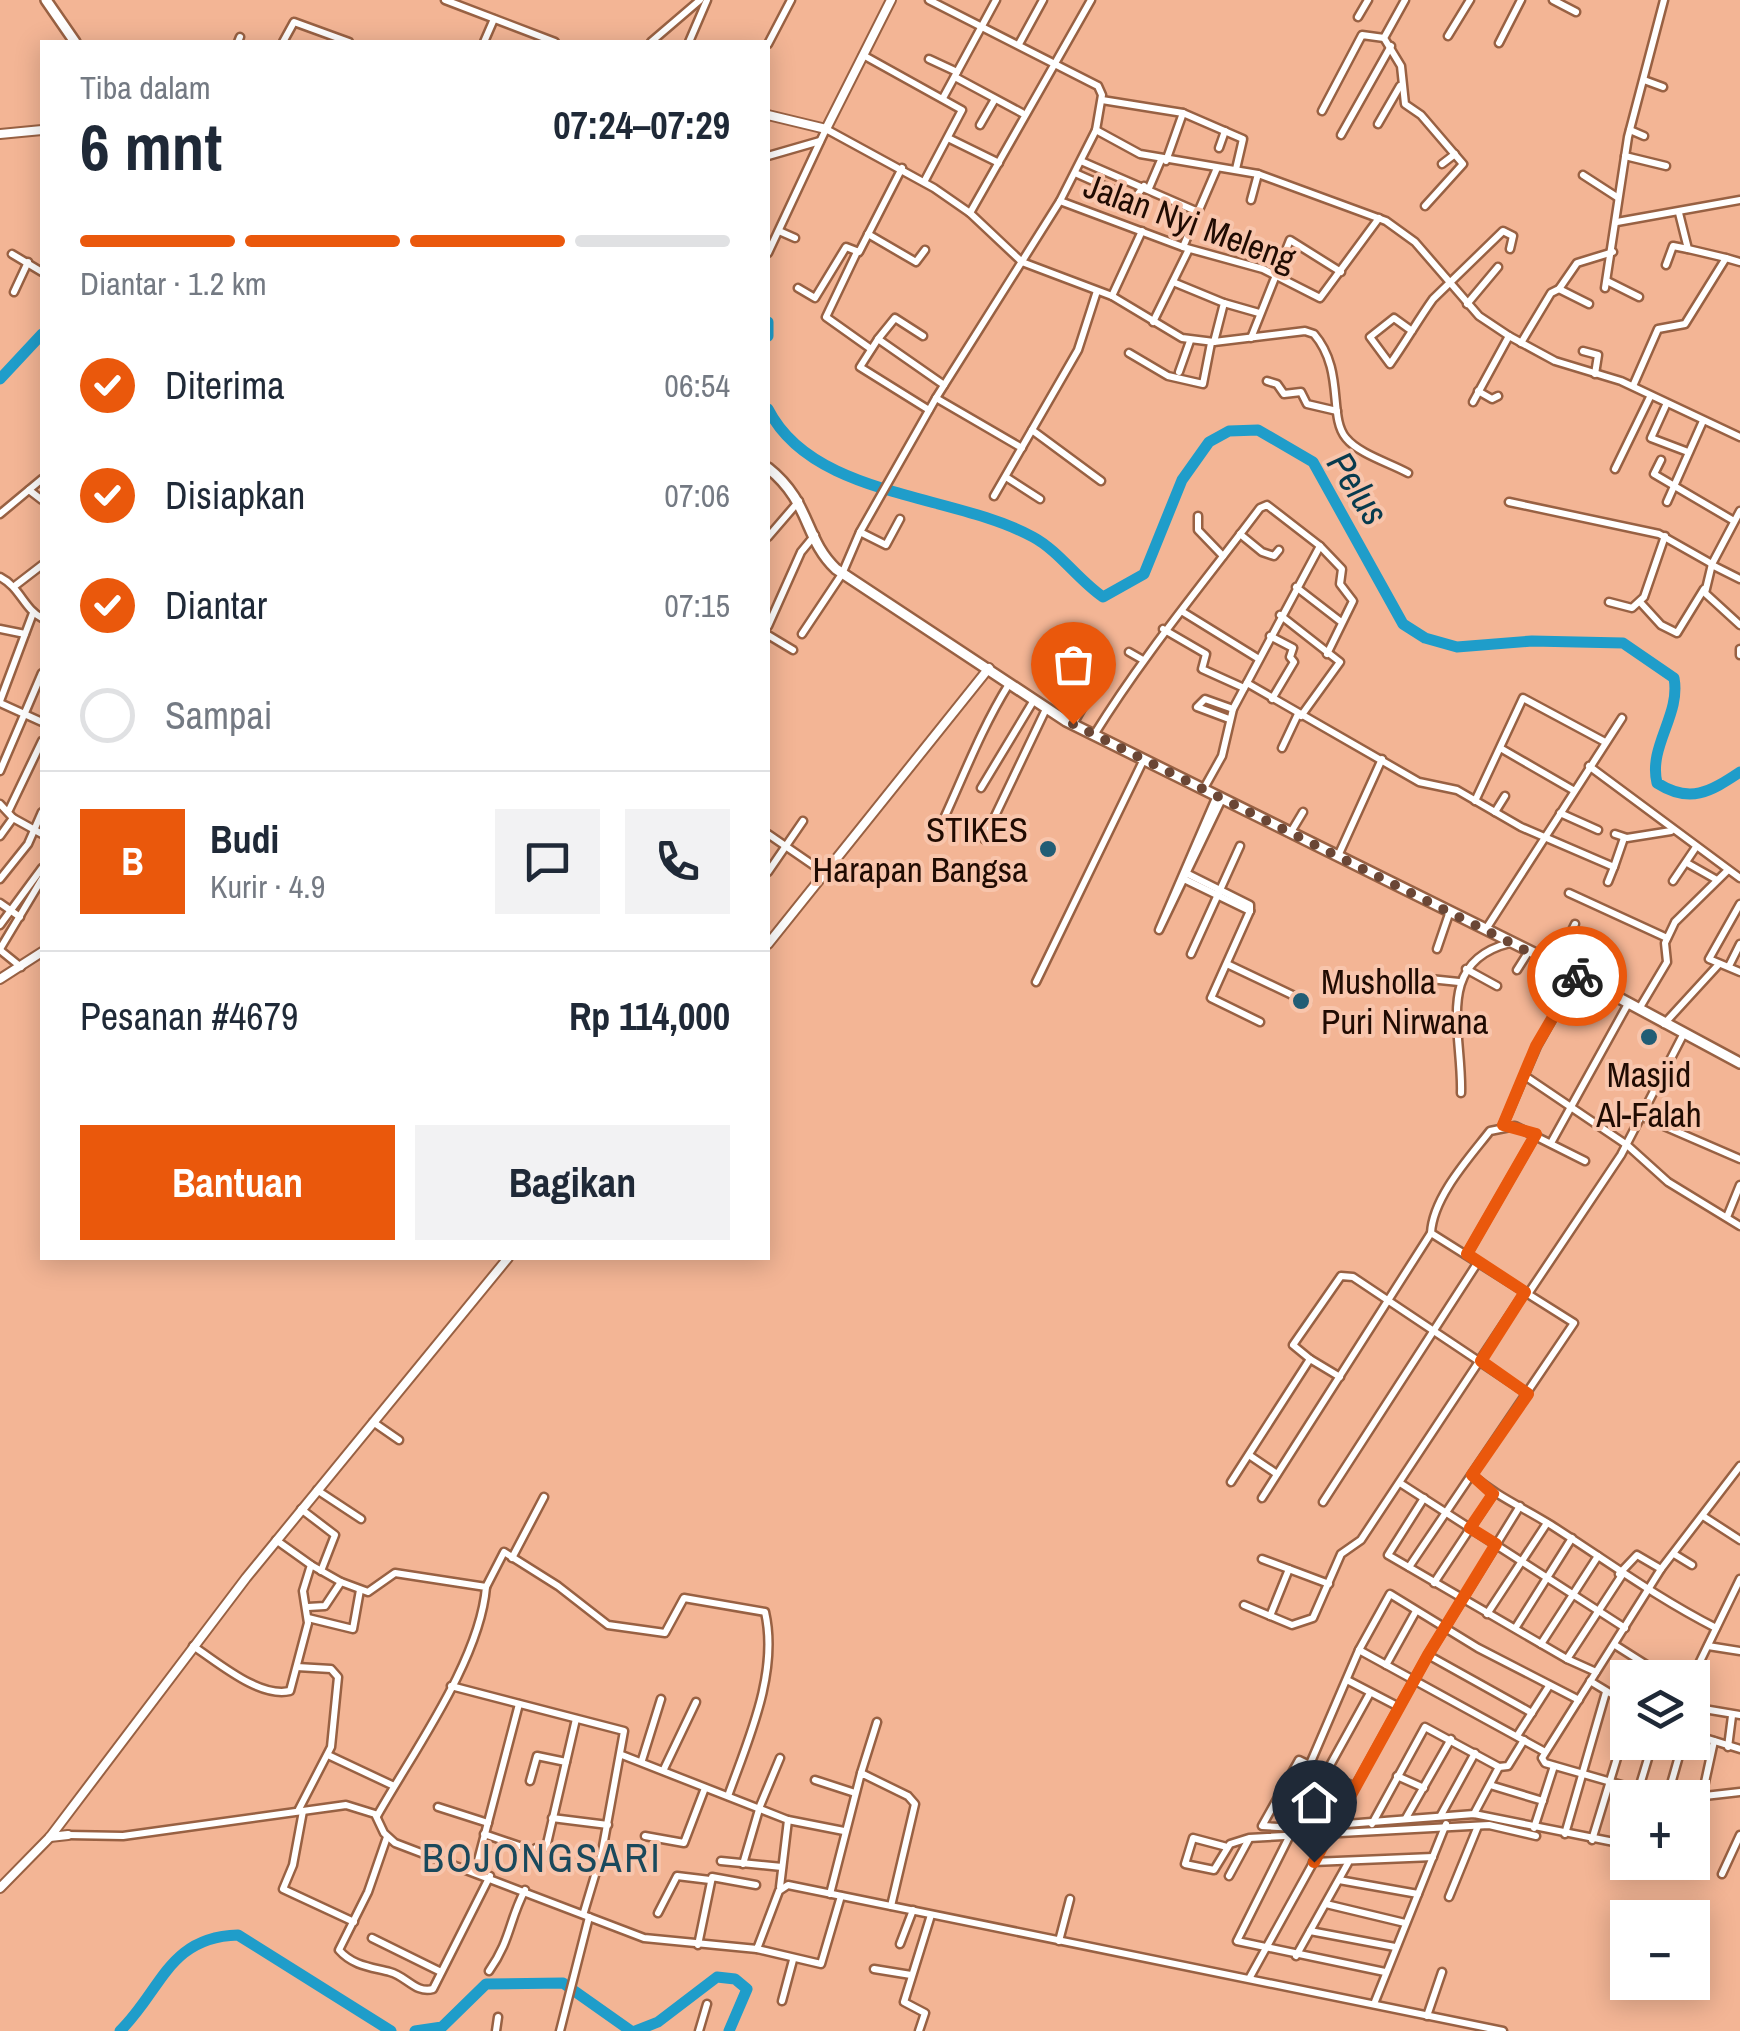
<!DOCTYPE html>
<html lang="id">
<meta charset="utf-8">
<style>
:root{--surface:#fff;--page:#f2f2f3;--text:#1f2937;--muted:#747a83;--line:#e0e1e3;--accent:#ea580c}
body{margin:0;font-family:"Archivo Narrow",sans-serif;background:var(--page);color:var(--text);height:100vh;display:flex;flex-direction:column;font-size:38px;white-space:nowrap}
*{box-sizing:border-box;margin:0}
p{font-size:32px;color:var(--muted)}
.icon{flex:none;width:55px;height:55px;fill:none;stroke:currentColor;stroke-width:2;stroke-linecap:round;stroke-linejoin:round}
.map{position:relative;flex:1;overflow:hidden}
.drawer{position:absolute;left:40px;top:40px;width:730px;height:1220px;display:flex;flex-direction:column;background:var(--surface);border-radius:0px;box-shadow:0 5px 25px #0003}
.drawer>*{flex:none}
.fabs{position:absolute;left:1610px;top:1660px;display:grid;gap:20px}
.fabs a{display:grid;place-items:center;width:100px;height:100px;border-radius:0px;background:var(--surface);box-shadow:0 5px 25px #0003;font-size:50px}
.pin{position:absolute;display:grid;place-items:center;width:85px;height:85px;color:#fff;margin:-102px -42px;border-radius:50% 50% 50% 0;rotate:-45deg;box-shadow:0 0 10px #0007}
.pin .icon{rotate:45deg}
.courier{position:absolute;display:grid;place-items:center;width:100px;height:100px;margin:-50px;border:8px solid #ea580c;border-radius:50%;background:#fff;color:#222;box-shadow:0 2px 12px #0007}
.head em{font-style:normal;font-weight:700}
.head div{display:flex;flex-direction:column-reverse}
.head{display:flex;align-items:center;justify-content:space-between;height:170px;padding:0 40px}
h1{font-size:65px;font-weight:700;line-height:75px}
.bar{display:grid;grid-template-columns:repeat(4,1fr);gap:15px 10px;align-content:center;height:120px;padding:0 40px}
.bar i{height:12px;border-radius:8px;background:var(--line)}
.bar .active{background:var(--accent)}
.bar p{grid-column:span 4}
.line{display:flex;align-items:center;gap:25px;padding:0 40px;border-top:2px solid var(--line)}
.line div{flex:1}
.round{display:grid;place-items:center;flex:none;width:105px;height:105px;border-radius:0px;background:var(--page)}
ol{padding:0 40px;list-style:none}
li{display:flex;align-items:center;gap:30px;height:110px}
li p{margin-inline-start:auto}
li .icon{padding:10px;border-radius:50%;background:var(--accent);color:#fff;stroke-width:4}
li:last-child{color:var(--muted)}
li i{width:55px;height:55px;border:5px solid var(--line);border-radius:50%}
.primary-button{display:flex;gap:20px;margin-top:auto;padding:20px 40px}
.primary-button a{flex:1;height:115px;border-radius:0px;background:var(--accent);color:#fff;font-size:40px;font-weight:700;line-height:115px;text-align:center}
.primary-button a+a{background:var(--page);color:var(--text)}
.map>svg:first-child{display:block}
</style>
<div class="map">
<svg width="1740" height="2031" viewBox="0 0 1740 2031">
<rect width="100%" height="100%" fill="#f3b595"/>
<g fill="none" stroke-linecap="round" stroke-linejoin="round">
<g stroke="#1f9dca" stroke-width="11">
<polyline points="768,322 768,336"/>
<polyline points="0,379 42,334"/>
<path d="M768,409C813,498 953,493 1033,537C1059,551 1078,580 1103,597L1144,574L1182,480L1209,442L1229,431L1258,430L1313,462L1403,624L1425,638L1457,647L1532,641L1623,643L1674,678C1681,715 1648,746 1657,783C1690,804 1710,792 1740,772"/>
<path d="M120,2031C162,1990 168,1937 238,1935L391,2031"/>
<polyline points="415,2031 442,2027 486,1984 563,1983 631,2031"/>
<polyline points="635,2031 658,2022 717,1977 735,1979 747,1989 729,2031"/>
</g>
<defs>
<g id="minor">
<polyline points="445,0 555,42"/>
<polyline points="1405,0 1384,38 1401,66 1405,104 1421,115 1463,164 1425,206"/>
<polyline points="1553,0 1576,12"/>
<polyline points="1358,17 1368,0"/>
<polyline points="1448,36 1470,0"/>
<polyline points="238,42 240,37"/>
<polyline points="283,42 294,22 349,42"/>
<polyline points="484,42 494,19"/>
<polyline points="651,42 700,0"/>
<polyline points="689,42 707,0"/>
<polyline points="1499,43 1521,0"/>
<polyline points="768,44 791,0"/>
<polyline points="1019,44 1043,0"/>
<polyline points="863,55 962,110 924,182"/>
<polyline points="929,59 957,72"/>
<polyline points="955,77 1022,113"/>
<polyline points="1644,80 1663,87"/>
<polyline points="943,98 996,0"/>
<polyline points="1102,100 1183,113 1243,139 1236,169"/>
<polyline points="1322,111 1362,35 1384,38"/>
<polyline points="1378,124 1400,86"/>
<polyline points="980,125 995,99"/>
<polyline points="1096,130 1140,154 1258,174 1386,221 1415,242 1479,316 1509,336 1555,361 1621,381 1740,437"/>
<polyline points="1630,130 1644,136"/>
<polyline points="1341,135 1391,46"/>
<polyline points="948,138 999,163"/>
<polyline points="1219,148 1225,131"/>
<polyline points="768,156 820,141"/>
<polyline points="1625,156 1666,166"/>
<polyline points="1081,161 1196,211"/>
<polyline points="1166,161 1183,113"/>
<polyline points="1442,164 1455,154"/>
<polyline points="1075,173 1134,199 1144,186"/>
<polyline points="1583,175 1617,197"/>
<polyline points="1149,188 1161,160"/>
<polyline points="1251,200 1258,174"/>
<polyline points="1060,201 1183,247 1263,269 1320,298 1379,218"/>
<polyline points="970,213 1091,0"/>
<polyline points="1679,213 1688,249 1726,258"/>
<polyline points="1617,222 1740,200"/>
<polyline points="779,231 795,238"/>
<polyline points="868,234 916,262 925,250"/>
<polyline points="1183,247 1217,168"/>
<polyline points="857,252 826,317 871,349"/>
<path d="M768,253L826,129L934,188L970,213L1022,262L1112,296L1182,338L1214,342L1305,331L1314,334C1345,370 1328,417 1346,438C1359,454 1390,463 1408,473"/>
<polyline points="12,254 42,272"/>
<polyline points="1666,265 1673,246 1688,249"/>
<polyline points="1607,281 1639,297"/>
<polyline points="1173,282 1224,303 1214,342"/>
<polyline points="798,288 815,298 846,247 859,252 902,168"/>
<polyline points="1605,288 1628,137 1664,0"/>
<polyline points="1559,289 1589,304"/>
<polyline points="14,292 28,262"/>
<polyline points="1112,296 1142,231"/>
<polyline points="1224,303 1259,313"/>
<polyline points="1467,304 1498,267"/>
<polyline points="1153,322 1189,249"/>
<path d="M1412,331L1394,318L1370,337L1390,364C1405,343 1418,320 1433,299L1503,231L1513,236L1510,249"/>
<polyline points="923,336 895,318 878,339 944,385"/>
<polyline points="1251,338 1290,240 1341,272"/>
<polyline points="878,339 860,367 929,410"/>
<polyline points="1521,343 1551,293 1559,289 1577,263 1613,252"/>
<polyline points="1583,351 1598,355 1595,374"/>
<polyline points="1129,353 1168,376 1203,384 1211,343"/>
<polyline points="1179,372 1190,341"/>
<polyline points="1267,381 1277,384 1284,394 1301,392 1307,404 1337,411"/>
<polyline points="1633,386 1658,329 1685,324 1726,258 1740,262"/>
<polyline points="1478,391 1492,399 1498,396"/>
<polyline points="936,398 1022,448"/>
<polyline points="1473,402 1509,336"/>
<polyline points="1666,405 1651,438 1688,452"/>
<polyline points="1032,430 1101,481"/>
<polyline points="1661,460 1654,474 1734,521"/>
<polyline points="1615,469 1650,397"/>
<polyline points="1006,477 1040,499"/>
<polyline points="29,490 42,500"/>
<polyline points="994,496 1078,350 1097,291"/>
<polyline points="1509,502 1659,534 1712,564"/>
<polyline points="1667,502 1703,421"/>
<polyline points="1740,511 1712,564 1705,593 1740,625"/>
<polyline points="0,514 42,479"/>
<polyline points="1198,516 1198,530 1223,556"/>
<polyline points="860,532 886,545 900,519"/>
<polyline points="1240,534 1262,552 1274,556 1279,550"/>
<polyline points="768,537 799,501"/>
<polyline points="1320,546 1342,569 1340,584 1353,601 1327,654"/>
<polyline points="1712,565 1740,579"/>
<path d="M0,577C20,587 24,609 42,618"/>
<polyline points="16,585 42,565"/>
<polyline points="1296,587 1340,621"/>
<polyline points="1609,602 1632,608 1644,597 1665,536"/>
<polyline points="1640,602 1661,625 1677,633 1704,589"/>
<polyline points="1183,612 1259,659"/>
<polyline points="1280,615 1340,662 1301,716"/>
<polyline points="768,626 801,552 815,535"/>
<polyline points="0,629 25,634"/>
<polyline points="1163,629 1206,654 1202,669 1244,688"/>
<polyline points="802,634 842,574 860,532 936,398 1060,201 1096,130 1102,95 1098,86 929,0"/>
<polyline points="768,635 793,650"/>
<polyline points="1270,636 1293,648 1290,657 1294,662 1272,699"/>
<polyline points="1740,649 1740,655"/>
<polyline points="1129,652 1143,660"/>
<polyline points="1247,683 1419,782 1457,790 1521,827 1614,867 1624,838"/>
<polyline points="0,701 33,613"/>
<polyline points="0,703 42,722"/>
<polyline points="1229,719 1197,707 1205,699 1233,709"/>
<polyline points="1073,724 1098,680"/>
<path d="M1094,735C1144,654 1203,584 1260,508L1267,505L1320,546L1233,709L1222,756L1203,790"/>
<polyline points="1282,748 1298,714"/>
<polyline points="1502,749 1573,790"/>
<polyline points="1589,766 1740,878"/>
<polyline points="0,771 42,673"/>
<polyline points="981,788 1034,700"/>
<polyline points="1216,798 1159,930 1221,801"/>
<polyline points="1475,801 1523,698 1605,742"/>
<polyline points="0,804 13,818 42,834"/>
<polyline points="9,810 42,741"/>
<polyline points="1495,812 1505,796"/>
<polyline points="1560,813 1598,830"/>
<polyline points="1291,832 1303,812"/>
<polyline points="768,834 826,874"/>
<polyline points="1615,834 1627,838 1671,831"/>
<polyline points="0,836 13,818"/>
<polyline points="984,839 1046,709"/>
<path d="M934,840C959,788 979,732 1009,684"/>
<polyline points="1338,856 1382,759"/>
<polyline points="1687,863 1717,880"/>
<polyline points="768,872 803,821"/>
<polyline points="1186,873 1250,905 1250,911"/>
<polyline points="0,879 28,844 42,812"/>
<polyline points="1184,879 1250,911"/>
<polyline points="1673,881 1696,847"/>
<polyline points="1608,882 1614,867"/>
<polyline points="1569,893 1667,938"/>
<polyline points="0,903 20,917"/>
<polyline points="1740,904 1709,959 1740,972"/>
<polyline points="1250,911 1211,998 1260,1022"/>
<polyline points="0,925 42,868"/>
<polyline points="1486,929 1622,718"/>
<polyline points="0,949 42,879"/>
<polyline points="1437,949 1450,911"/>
<polyline points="0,950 21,967"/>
<polyline points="1191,954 1240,846"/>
<polyline points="1227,964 1307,1002"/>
<polyline points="1556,964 1575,924"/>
<polyline points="1729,966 1740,944"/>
<polyline points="1466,969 1497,986"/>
<polyline points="1517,970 1529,951"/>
<polyline points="1430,979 1459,982"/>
<polyline points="1036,982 1144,759"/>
<polyline points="1639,1009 1667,962 1665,943 1675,922 1728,870"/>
<polyline points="1664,1024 1719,964"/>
<polyline points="1525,1076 1627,1145 1668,1182 1740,1226"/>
<path d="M1461,1093C1463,1034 1433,962 1510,943"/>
<polyline points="1643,1117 1740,1159"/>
<polyline points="1503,1125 1537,1046 1577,975"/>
<polyline points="1551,1143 1629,1002"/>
<polyline points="1727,1217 1740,1185"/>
<polyline points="1467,1254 1536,1134"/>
<polyline points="1528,1294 1621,1155 1683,1035"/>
<polyline points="1310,1359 1340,1377"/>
<polyline points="373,1422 399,1440"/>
<polyline points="1249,1455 1277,1474"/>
<path d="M1472,1475C1496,1496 1524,1508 1551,1525C1607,1561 1657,1598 1716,1628"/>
<polyline points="1231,1482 1310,1359 1293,1345 1341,1276 1353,1277 1528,1394"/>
<polyline points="1400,1483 1625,1628"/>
<polyline points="317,1490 361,1519"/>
<path d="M1262,1498L1431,1233C1433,1197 1469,1158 1490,1131L1515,1126L1585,1161"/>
<polyline points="1424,1498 1388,1555 1567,1659 1596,1672"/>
<polyline points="1323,1502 1478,1262"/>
<polyline points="301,1509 335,1535 321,1571"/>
<polyline points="1703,1516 1740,1540"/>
<polyline points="1674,1554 1692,1565"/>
<polyline points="512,1558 544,1497"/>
<polyline points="1262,1559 1329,1584"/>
<polyline points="311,1565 341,1582"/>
<polyline points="1409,1567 1574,1323 1431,1233"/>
<polyline points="1619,1574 1637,1555 1661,1569"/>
<polyline points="1434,1583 1493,1494"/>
<path d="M486,1587L504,1552L558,1586L608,1625L665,1633L684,1598L765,1612C779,1673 748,1740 728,1796"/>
<polyline points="1244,1605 1292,1625 1313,1618 1341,1554 1361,1540 1525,1292"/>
<path d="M308,1607L325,1606L341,1582L368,1592L395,1573L486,1587C480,1660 413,1752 377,1816"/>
<polyline points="1487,1614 1547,1523"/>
<polyline points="1270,1616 1289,1569"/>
<polyline points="308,1618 353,1629 360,1590"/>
<polyline points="1516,1627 1572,1538"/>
<polyline points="1541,1644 1598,1556"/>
<polyline points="1615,1645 1667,1678"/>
<path d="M193,1646C219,1663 259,1698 290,1691L308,1623L303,1591L311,1565L276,1540"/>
<polyline points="1708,1646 1740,1651"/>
<polyline points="1359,1650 1545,1752"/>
<polyline points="1428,1655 1532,1713"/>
<polyline points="1567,1659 1622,1575"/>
<polyline points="1386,1665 1416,1611"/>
<polyline points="297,1667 331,1669 338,1677 331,1747 298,1811"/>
<polyline points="1692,1678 1740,1579"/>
<polyline points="1347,1680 1399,1707"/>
<polyline points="1590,1681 1628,1704"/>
<polyline points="451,1686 624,1731 602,1852 584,1912"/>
<polyline points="1692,1707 1740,1715"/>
<polyline points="1692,1734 1740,1749"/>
<polyline points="1517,1736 1549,1686"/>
<polyline points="1728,1747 1732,1716"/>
<polyline points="328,1755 394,1786"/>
<polyline points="622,1755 788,1820 780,1887"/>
<polyline points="642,1760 661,1699"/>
<polyline points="1310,1764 1359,1650 1390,1594 1478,1648 1579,1700"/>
<polyline points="1499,1767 1508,1766 1524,1740"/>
<polyline points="664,1769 696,1702"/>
<polyline points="861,1773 877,1722"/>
<polyline points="1397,1776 1424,1788"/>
<polyline points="815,1780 855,1793"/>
<polyline points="530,1781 537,1756 566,1762"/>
<polyline points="1490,1785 1543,1801"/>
<polyline points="1355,1787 1299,1760 1262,1826 1295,1828 1474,1814 1614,1842 1623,1837 1628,1825"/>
<polyline points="1639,1790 1545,1763 1542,1758 1661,1569 1740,1466"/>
<polyline points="1702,1796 1714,1741"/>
<polyline points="1636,1798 1653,1742"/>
<polyline points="1667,1798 1683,1742"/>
<polyline points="1687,1798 1740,1792"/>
<polyline points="438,1807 488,1823"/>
<polyline points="303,1811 293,1865 283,1889 354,1922"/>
<polyline points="1441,1815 1475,1753"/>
<polyline points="552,1818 608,1825"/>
<polyline points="1406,1818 1451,1739"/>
<polyline points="788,1820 844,1831"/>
<polyline points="1372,1824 1425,1727 1499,1767 1474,1814"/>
<polyline points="1296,1827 1370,1693"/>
<polyline points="1534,1828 1554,1766"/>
<polyline points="484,1834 534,1851"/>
<polyline points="1565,1834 1606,1692"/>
<polyline points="68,1835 123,1836 346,1805 375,1814 384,1833 395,1843 644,1938 757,1949 779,1891 788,1885 1503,2031"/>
<polyline points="645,1836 684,1843 705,1788"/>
<path d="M387,1837L368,1892L339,1950C353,1966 371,1967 390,1972C406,1976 416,1994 433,1989L490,1876"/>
<polyline points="1289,1837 1237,1941 1385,1972"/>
<polyline points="1592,1840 1628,1722"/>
<polyline points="1227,1847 1193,1838 1185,1864 1214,1870 1230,1844 1249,1838 1489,1825 1536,1836"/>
<polyline points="536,1848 546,1848 576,1719"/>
<polyline points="721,1861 782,1867"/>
<polyline points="1313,1862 1433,1857"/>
<polyline points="743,1864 760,1806 780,1758"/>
<polyline points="475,1872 519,1704"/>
<polyline points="1722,1874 1740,1835"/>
<polyline points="1229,1876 1249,1839"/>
<polyline points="1339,1880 1418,1894"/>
<polyline points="830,1894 861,1773 908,1796 915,1804 891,1906"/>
<polyline points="1449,1897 1478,1826"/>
<polyline points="1326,1904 1405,1923"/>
<polyline points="658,1913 677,1876 710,1880"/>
<polyline points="1310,1931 1395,1947"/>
<polyline points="372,1938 441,1972"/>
<polyline points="1059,1941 1070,1899"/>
<polyline points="900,1944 913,1910"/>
<polyline points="698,1945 712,1877 756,1885"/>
<polyline points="757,1949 821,1964 841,1896"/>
<polyline points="1296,1956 1348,1863"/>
<polyline points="874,1969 911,1975"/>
<path d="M489,1971C511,1940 509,1920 525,1890"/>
<polyline points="1250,1977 1428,1655 1520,1506"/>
<polyline points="782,2001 793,1960"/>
<polyline points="1374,2004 1446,1824"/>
<polyline points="1427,2016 1442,1972"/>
<polyline points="496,2031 498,2017"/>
<polyline points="560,2031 589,1917"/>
<polyline points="699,2031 707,2004"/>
<polyline points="919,2031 925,2013 904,2002 931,1915"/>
</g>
<g id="tertiary">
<polyline points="768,115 826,129 891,0"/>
<polyline points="0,134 42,130"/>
<polyline points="768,944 989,668"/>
<polyline points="0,979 42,952"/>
<polyline points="50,1837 68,1835"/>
<polyline points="0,1888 50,1837 246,1578 508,1258"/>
</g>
<g id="primary">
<polyline points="46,0 75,42"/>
<path d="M768,468C811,502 804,539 836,569L1066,721L1556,964L1740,1063"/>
</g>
</defs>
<use href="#minor" stroke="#986143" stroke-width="11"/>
<use href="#tertiary" stroke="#986143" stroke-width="12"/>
<use href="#primary" stroke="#986143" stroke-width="14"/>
<use href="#minor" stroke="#fff" stroke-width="6"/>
<use href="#tertiary" stroke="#fff" stroke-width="8"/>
<use href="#primary" stroke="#fff" stroke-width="9"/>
</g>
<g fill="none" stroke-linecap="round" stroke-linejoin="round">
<polyline stroke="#6a4635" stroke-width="10" stroke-dasharray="0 18" points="1073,724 1577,976"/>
<polyline stroke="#ea580c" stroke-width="12" points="1314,1862 1428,1655 1496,1544 1470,1528 1493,1494 1472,1475 1528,1394 1481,1361 1525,1292 1467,1254 1536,1134 1503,1125 1536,1046 1577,976"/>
</g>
<g fill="#225d75" stroke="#f8c5ac" stroke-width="4">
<circle cx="1048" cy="849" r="10"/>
<circle cx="1301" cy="1001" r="10"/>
<circle cx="1649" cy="1037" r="10"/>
</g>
<g text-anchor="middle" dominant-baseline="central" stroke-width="8" stroke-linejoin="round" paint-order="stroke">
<g font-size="35" fill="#200b02" stroke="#f8c5ac">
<text transform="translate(1190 222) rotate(20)">Jalan Nyi Meleng</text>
</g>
<g font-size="35" fill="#200b02" stroke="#f8c5ac" text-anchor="end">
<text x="1028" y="829">STIKES<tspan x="1028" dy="40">Harapan Bangsa</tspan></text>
<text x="1321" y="981" text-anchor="start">Musholla<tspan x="1321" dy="40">Puri Nirwana</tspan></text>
<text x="1649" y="1074" text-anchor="middle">Masjid<tspan x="1649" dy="40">Al-Falah</tspan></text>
</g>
<g font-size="38" font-style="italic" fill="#073b4e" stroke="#f8c5ac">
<text transform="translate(1358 488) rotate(57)">Pelus</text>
</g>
<g font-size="40" letter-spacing="2.5" fill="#1a495c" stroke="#f8c5ac">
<text x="542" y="1857">BOJONGSARI</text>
</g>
</g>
</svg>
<div class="fabs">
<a><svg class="icon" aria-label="layers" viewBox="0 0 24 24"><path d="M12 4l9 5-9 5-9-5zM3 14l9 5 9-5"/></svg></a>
<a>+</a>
<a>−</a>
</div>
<div class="pin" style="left:1073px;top:724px;background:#ea580c"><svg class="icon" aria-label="bag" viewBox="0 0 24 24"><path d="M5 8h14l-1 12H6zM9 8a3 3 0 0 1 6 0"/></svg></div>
<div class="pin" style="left:1314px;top:1862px;background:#1f2937"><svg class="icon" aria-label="home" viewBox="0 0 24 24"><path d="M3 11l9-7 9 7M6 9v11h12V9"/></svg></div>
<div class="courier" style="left:1577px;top:976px"><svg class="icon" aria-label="bike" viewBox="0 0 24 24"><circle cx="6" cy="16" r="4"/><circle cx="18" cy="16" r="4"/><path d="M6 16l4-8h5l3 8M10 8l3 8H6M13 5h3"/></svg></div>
<section class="drawer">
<div class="head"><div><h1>6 mnt</h1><p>Tiba dalam</p></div><em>07:24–07:29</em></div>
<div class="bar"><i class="active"></i><i class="active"></i><i class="active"></i><i></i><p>Diantar · 1.2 km</p></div>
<ol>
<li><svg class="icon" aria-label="check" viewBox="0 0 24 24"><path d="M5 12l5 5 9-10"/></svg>Diterima<p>06:54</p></li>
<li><svg class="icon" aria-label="check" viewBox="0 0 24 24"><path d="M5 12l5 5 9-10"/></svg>Disiapkan<p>07:06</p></li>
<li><svg class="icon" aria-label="check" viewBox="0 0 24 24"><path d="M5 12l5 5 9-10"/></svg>Diantar<p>07:15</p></li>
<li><i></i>Sampai</li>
</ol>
<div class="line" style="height:180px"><b class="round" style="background:var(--accent);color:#fff">B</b><div><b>Budi</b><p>Kurir · 4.9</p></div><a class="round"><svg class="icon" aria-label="chat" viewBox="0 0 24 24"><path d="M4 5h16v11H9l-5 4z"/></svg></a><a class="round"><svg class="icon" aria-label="phone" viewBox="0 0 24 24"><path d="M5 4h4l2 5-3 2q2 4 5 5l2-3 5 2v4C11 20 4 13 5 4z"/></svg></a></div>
<div class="line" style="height:130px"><div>Pesanan #4679</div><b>Rp 114,000</b></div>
<div class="primary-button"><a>Bantuan</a><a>Bagikan</a></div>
</section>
</div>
